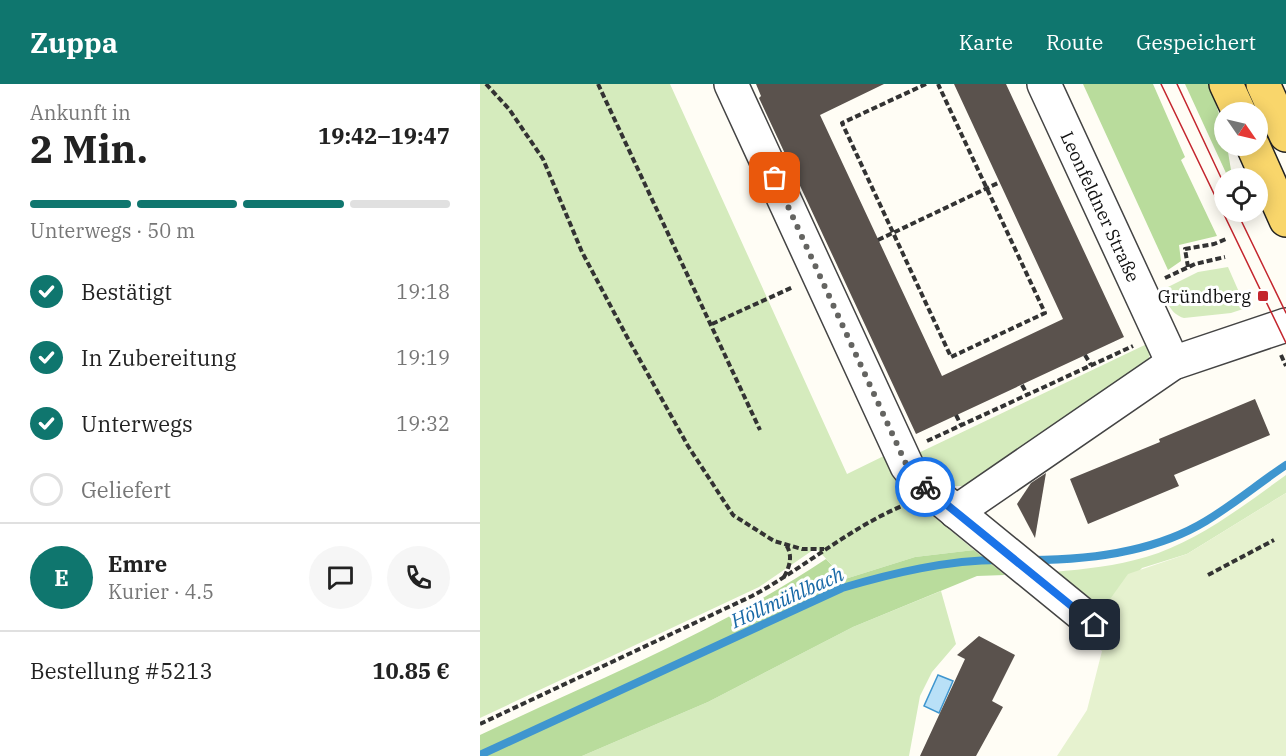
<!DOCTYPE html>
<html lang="de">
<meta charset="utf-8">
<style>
:root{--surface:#fff;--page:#f6f6f6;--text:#222;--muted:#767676;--line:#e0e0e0;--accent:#0f766e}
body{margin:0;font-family:"IBM Plex Serif",serif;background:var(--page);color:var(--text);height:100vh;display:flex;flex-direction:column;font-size:22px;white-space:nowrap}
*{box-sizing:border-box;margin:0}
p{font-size:20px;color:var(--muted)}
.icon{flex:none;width:33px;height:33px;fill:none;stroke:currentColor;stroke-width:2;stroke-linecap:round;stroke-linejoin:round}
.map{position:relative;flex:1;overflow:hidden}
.details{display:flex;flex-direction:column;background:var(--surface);width:480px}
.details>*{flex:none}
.needle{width:39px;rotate:124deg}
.tools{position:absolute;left:734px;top:18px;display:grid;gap:12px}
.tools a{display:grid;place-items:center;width:54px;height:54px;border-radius:50%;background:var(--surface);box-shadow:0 3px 15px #0003;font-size:30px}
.pin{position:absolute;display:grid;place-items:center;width:51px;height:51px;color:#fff;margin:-26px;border-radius:12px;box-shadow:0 3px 9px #0006}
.courier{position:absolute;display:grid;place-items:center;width:60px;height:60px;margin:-30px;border:4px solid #1a73e8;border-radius:50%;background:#fff;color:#222;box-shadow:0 2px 8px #0007}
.summary em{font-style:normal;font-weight:800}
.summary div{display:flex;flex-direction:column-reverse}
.summary{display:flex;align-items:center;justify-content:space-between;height:102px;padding:0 30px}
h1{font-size:39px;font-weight:800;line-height:45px}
.bar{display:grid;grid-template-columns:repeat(4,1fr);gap:9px 6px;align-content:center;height:72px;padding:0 30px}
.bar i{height:8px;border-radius:4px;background:var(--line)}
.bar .on{background:var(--accent)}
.bar p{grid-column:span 4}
.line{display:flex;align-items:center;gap:15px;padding:0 30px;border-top:2px solid var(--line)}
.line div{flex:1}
.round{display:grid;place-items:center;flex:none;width:63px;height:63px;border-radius:32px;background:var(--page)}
ol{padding:0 30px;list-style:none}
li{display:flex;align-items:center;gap:18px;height:66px}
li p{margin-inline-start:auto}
li .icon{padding:6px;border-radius:50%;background:var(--accent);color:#fff;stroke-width:4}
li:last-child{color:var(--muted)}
li i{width:33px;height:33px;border:3px solid var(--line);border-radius:50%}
header{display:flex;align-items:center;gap:36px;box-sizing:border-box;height:84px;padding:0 30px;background:var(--accent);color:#fff}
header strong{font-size:28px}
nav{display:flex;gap:33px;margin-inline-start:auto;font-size:21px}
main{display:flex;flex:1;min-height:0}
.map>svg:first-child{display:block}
</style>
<header>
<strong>Zuppa</strong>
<nav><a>Karte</a><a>Route</a><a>Gespeichert</a></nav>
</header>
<main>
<section class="details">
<div class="summary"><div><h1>2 Min.</h1><p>Ankunft in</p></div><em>19:42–19:47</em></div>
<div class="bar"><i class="on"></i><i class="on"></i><i class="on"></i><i></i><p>Unterwegs · 50 m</p></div>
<ol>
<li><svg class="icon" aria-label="check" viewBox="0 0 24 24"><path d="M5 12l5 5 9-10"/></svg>Bestätigt<p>19:18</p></li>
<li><svg class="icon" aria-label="check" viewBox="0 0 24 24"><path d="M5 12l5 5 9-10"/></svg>In Zubereitung<p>19:19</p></li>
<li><svg class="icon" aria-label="check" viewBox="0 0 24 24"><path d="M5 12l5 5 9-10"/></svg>Unterwegs<p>19:32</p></li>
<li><i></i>Geliefert</li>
</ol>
<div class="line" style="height:108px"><b class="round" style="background:var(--accent);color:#fff">E</b><div><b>Emre</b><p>Kurier · 4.5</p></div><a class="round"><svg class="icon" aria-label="chat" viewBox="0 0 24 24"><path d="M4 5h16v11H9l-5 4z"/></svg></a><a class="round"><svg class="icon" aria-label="phone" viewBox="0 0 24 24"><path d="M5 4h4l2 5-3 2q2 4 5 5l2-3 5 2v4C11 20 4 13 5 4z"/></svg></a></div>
<div class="line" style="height:78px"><div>Bestellung #5213</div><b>10.85 €</b></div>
</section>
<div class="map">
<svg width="806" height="672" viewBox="0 0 806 672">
<rect width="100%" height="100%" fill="#fffdf5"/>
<g fill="#d5ebbd">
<polygon points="0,0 190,0 367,390 412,368 428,405 446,426 494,466 435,473 365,495 336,464 279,503 0,634"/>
<path d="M748,183L766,224L751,229L704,234C690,230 687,217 682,206L718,188Z"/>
<polygon points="671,258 669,275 663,283 497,396 483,402 467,402 430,373"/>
<path d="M806,391V409L707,470L662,484L622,526L574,488C605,485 636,482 666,473C717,458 763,422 806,391Z"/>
<polygon points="461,507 476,560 452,588 440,612 429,672 102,672 228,618 373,543"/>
</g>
<g fill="#b9dc9c">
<polygon points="603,0 673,0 705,73 701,76 737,152 699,161 701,177 688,186"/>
<path d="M705,0H728C736,20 744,39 744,62H747L751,86L746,89Z"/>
<path d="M494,466L525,491L497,492L373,543L228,618L102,672H0V651C117,596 238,547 346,475L365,495L435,473Z"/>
</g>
<polygon fill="#e6f2cf" points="806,409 806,672 577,672 607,626 622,567 603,553 648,490 707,470"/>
<polygon fill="#b9e0f7" stroke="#3f96cf" stroke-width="1.5" points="458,591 473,597 459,629 444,622"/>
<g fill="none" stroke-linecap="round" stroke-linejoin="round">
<g stroke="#3f96cf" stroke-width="8">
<path d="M551,476C609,476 675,468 726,437C754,420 779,399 806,381"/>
<path d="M0,671L362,504C413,489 467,476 520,476"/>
</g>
</g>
<g fill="#5a524d">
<polygon points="276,0 404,0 340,31 462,292 583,235 474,0 526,0 644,253 436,350 279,14 281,12"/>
<polygon points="775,315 790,351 694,391 699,402 608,440 590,395 680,358 679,355"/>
<polygon points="566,389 555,454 537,420 551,399"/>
<polygon points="499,552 535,571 512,617 523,623 496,672 440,672 485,575 477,571"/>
</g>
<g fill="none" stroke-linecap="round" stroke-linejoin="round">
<defs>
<g id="minor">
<polyline points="251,0 427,382 438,396 452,408 615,541"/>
<path id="s1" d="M564,0L693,279"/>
<polyline points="476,428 693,279 806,241"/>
</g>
<g id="major">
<polyline points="746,0 759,28"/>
<polyline points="783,0 806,51"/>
<polyline points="773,62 806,136"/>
</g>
</defs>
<use href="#minor" stroke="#444" stroke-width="36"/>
<use href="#major" stroke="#222" stroke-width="36"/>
<g stroke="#333" stroke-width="4" stroke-dasharray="6 3" stroke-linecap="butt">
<polyline points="6,0 29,25 63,75 102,168 146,251 208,362 253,431 294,457 322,465 344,465"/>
<polyline points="118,0 280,346"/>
<polyline points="446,0 362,39 471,273 565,229 458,0"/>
<polyline points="398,156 520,98"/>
<polyline points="708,183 705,165 734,160 746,155"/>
<polyline points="685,194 715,180 745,173"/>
<polyline points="232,240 313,203"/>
<polyline points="605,271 611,281"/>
<polyline points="801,271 806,282"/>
<polyline points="542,301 547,310"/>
<polyline points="476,331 481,341"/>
<polyline points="447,357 653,262"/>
<polyline points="728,491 794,456"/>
<path d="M304,493C310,482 313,471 306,461"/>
<path d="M0,640L272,512C324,484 368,445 422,422"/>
</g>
<use href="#minor" stroke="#fff" stroke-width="33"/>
<use href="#major" stroke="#f9d66b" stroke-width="33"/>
<g stroke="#c4262e" stroke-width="1.5">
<polyline points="681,0 806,259"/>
<polyline points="697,0 744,100"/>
<polyline points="757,128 806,229"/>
</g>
</g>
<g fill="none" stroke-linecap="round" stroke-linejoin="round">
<polyline stroke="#646461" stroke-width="6" stroke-dasharray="0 10.8" points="295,94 427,382 445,403"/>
<polyline stroke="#1a73e8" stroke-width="8" points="445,403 615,541"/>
</g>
<rect fill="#c4262e" stroke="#fff" stroke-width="2" x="777" y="206" width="12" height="12" rx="3"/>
<g text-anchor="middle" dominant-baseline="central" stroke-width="6" stroke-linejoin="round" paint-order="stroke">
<g font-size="18" fill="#111" stroke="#fff">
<text stroke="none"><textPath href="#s1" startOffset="135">Leonfeldner Straße</textPath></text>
</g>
<g font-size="18" fill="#111" stroke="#fff" text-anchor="end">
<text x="771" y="212">Gründberg</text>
</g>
<g font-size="20" font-style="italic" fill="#1768a6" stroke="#fff">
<text transform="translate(307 513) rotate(-24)">Höllmühlbach</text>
</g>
</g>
</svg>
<div class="tools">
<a><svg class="needle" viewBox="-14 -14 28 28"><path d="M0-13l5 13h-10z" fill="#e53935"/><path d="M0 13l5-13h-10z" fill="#767676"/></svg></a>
<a><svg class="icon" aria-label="locate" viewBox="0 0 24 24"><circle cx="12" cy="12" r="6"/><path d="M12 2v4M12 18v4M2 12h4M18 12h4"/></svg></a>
</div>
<div class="pin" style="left:295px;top:94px;background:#ea580c"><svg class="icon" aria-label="bag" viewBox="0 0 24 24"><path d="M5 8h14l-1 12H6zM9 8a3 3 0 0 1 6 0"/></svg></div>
<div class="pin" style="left:615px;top:541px;background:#1f2937"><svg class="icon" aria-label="home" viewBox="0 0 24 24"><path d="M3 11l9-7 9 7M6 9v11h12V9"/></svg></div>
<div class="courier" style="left:445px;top:403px"><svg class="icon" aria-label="bike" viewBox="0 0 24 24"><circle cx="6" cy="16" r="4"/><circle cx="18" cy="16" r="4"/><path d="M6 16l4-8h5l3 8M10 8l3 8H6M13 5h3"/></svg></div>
</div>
</main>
